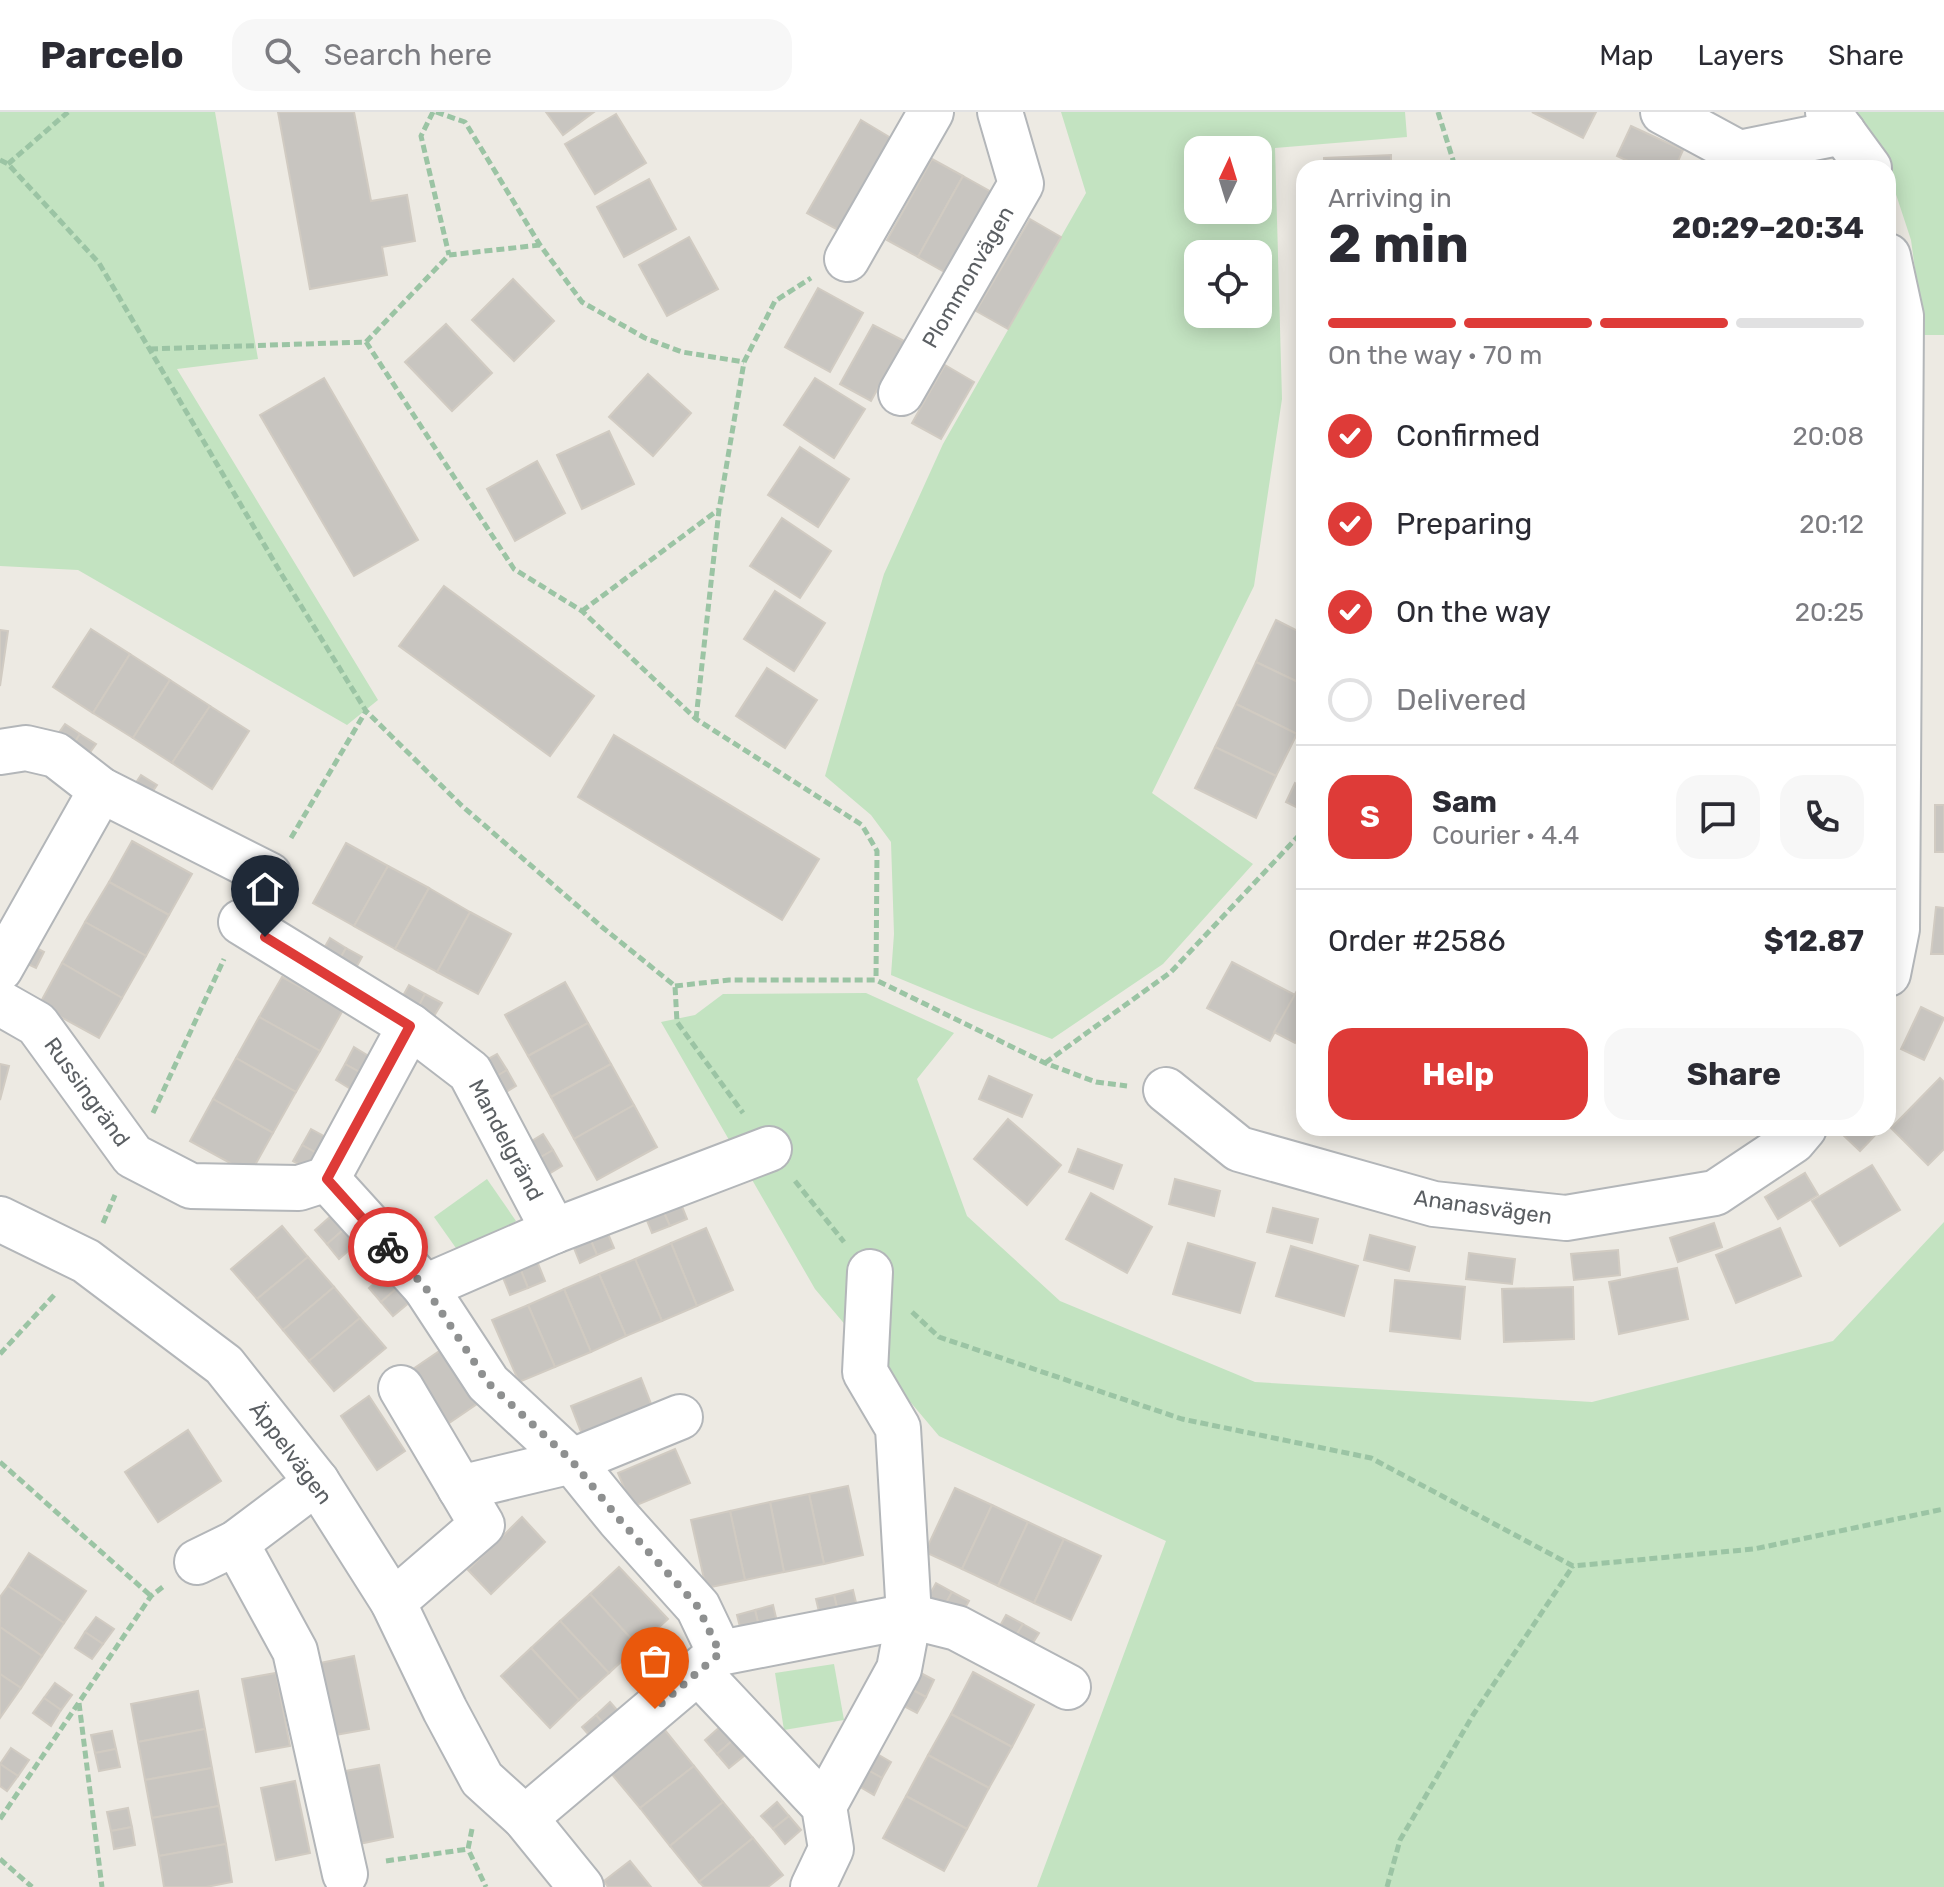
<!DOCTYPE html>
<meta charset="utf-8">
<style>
:root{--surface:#fff;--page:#f7f7f7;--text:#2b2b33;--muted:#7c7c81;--line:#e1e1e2;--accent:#de3b38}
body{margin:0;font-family:Rubik,sans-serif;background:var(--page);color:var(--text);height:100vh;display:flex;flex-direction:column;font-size:30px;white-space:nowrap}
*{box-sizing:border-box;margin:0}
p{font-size:26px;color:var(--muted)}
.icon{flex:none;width:44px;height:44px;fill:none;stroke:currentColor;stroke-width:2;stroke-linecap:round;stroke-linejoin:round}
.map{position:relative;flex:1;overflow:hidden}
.drawer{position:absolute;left:1296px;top:48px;width:600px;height:976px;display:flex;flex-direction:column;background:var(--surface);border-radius:24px;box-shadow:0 4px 20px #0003}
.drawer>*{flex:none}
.needle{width:52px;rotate:4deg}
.fabs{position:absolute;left:1184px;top:24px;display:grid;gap:16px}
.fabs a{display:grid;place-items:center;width:88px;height:88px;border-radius:16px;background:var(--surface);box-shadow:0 4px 20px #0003;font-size:40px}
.pin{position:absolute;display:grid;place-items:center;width:68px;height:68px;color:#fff;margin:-82px -34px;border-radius:50% 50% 50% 0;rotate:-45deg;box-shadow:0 0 8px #0007}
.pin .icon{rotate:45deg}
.courier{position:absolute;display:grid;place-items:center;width:80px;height:80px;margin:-40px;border:6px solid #de3b38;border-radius:50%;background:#fff;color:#222;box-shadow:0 2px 10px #0007}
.summary em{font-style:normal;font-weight:700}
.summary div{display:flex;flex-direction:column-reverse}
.summary{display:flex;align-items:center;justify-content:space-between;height:136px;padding:0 32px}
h1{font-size:52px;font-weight:700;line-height:60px}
.bar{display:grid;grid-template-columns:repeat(4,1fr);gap:12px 8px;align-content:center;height:96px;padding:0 32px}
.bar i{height:10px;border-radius:6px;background:var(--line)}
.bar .current{background:var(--accent)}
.bar p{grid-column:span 4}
.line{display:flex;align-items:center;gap:20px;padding:0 32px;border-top:2px solid var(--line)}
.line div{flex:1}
.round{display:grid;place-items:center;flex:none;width:84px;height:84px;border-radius:24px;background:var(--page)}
ol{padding:0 32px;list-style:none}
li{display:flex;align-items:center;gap:24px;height:88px}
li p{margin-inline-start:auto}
li .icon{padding:8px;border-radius:50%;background:var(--accent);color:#fff;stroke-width:4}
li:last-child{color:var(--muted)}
li i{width:44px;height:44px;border:4px solid var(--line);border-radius:50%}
.cta{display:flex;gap:16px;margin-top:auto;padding:16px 32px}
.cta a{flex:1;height:92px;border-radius:24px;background:var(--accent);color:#fff;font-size:32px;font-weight:700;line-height:92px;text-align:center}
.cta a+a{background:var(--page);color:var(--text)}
header{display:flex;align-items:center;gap:48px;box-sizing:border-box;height:112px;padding:0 40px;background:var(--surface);border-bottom:2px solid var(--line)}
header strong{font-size:38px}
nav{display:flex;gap:44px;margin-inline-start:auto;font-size:28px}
.search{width:560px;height:72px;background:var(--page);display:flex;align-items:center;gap:20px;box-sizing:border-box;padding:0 28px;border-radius:24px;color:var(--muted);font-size:30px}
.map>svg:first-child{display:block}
</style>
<header>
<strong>Parcelo</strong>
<div class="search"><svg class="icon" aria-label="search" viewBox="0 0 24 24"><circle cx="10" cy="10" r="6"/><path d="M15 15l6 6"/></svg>Search here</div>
<nav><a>Map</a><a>Layers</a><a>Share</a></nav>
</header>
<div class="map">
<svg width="1944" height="1775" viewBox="0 0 1944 1775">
<rect width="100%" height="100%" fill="#edeae3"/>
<g fill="#c3e3c1" fill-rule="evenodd">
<polygon points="0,0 215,0 258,247 177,257 378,588 347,613 78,458 0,454"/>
<path d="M1061,0H1405L1407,25L1275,36L1282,287L1254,474L1152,681L1253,752L1163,852L1052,927L973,897L891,863L894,822L891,730L871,703L825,664L884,462L943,332L1086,81ZM1198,38H1258V98H1198ZM1198,142H1258V202H1198Z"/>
<polygon points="1849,0 1944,0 1944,223 1924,223 1911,128 1888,58"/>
<polygon points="866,881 954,921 917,967 967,1104 1060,1189 1255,1270 1592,1290 1833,1229 1944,1110 1944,1775 1037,1775 1166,1429 939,1324 815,1177 661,910 695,903 723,882"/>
<polygon points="487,1067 516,1109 463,1146 434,1105"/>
<polygon points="834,1552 844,1608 784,1618 775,1561"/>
</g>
<g fill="#c8c5c0" stroke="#d1cbc2" stroke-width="2">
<polygon points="278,0 354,0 371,89 407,83 415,129 382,135 387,163 310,177"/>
<polygon points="546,0 594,0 563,23"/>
<polygon points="1532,0 1596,0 1583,26"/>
<polygon points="616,2 646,51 595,82 565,32"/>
<polygon points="861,8 891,26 838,118 807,101"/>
<polygon points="1631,14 1683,38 1675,56 1643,56 1617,44"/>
<polygon points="1391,43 1391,56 1324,56 1324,46"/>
<polygon points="932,47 963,64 918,145 887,128"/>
<polygon points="1529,52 1529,56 1475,56 1475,53"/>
<polygon points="963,64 993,81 948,162 918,145"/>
<polygon points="649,67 676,117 624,145 597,95"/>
<polygon points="1030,107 1061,125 1008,217 976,199"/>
<polygon points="689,125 718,177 667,204 639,153"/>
<polygon points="513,167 554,209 514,249 472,208"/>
<polygon points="818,176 863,201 830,260 785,235"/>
<polygon points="446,212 492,261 452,299 405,250"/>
<polygon points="873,213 904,229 871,289 840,272"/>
<polygon points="945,253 974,270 941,327 912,311"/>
<polygon points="648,262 691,301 653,344 609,305"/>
<polygon points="324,266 418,428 354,464 260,303"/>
<polygon points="815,266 865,297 834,346 784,313"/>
<polygon points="609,319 634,372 582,397 557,343"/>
<polygon points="800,335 849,367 818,415 768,383"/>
<polygon points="537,349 565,401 515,429 487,377"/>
<polygon points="782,406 831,439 800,486 750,454"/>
<polygon points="444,474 594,584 550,644 399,534"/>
<polygon points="775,479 825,511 794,559 744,527"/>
<polygon points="1276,508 1304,522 1304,573 1256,550"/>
<polygon points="91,517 130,542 93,601 53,575"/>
<polygon points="0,518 8,519 0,574"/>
<polygon points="130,542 170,568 133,626 93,601"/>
<polygon points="1256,550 1304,573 1304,606 1297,622 1236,592"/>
<polygon points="767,556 817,588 785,636 736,604"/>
<polygon points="170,568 210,594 172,651 133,626"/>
<polygon points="1236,592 1297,622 1276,664 1215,635"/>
<polygon points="210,594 249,619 212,677 172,651"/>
<polygon points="65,612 80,622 69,639 53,629"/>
<polygon points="80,622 96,632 84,649 69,639"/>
<polygon points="614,623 819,747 782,808 578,685"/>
<polygon points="1215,635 1276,664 1256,706 1195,676"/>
<polygon points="141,663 157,673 145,691 129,681"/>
<polygon points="1295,671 1304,676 1304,699 1286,690"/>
<rect x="1935" y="693" width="9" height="47"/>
<polygon points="132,729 192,762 169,803 109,770"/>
<polygon points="346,731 388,754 354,814 313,791"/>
<polygon points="388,754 429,776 395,837 354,814"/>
<polygon points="109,770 169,803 146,844 85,810"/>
<polygon points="429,776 470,800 437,860 395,837"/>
<polygon points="1936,795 1944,796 1944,842 1931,842"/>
<polygon points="470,800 511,822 478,882 437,860"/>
<polygon points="85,810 146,844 122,886 62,851"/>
<polygon points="330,826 346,836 336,854 319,845"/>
<polygon points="25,830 44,840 36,856 17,847"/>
<polygon points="346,836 362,845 352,863 336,854"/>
<polygon points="1232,850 1295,883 1270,929 1207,896"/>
<polygon points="62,851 122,886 99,926 39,893"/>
<polygon points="282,865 343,898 320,939 259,905"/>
<polygon points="565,870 588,911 528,944 505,903"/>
<polygon points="409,873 425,882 415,901 399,891"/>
<polygon points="1299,875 1304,877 1304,915 1295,931 1274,920"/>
<polygon points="425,882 442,891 431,909 415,901"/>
<polygon points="1921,895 1944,906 1924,948 1901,937"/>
<polygon points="259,905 320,939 296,980 236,946"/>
<polygon points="588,911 611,952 551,985 528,944"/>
<polygon points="354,935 372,946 363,962 345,952"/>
<polygon points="497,942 507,958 488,969 479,952"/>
<polygon points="236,946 296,980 273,1021 213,987"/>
<polygon points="0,952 9,954 0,988"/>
<polygon points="345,952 363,962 354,979 336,968"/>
<polygon points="611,952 634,993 574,1027 551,985"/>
<polygon points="507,958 516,974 498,985 488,969"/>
<polygon points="989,964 1032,983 1022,1005 979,987"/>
<polygon points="1940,966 1944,970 1944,1037 1928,1053 1891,1016"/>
<polygon points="213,987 273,1021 250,1062 190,1029"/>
<polygon points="634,993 657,1035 597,1068 574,1027"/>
<polygon points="1008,1007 1061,1053 1027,1093 974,1047"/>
<polygon points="1439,1016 1509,1016 1509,1022 1439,1019"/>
<polygon points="1847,1016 1882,1016 1860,1039 1842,1022"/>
<polygon points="311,1017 329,1027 320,1043 302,1033"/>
<polygon points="543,1022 553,1038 534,1049 525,1033"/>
<polygon points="302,1033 320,1043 311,1059 293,1049"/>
<polygon points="1078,1037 1122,1053 1113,1077 1069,1060"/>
<polygon points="553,1038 562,1054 544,1065 534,1049"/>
<polygon points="1872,1053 1900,1098 1840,1134 1812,1089"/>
<polygon points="1805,1061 1818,1083 1778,1107 1765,1085"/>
<polygon points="1175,1067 1220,1079 1214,1104 1169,1092"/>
<polygon points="1091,1081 1152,1115 1127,1161 1066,1127"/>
<polygon points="679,1087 687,1107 670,1114 661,1094"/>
<polygon points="661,1094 670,1114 652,1121 644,1101"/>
<polygon points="1273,1096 1318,1107 1312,1131 1267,1120"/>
<polygon points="331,1104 343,1118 327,1132 315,1118"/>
<polygon points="1714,1111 1722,1135 1678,1150 1670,1126"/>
<polygon points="282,1114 308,1145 257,1187 231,1157"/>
<polygon points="706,1116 733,1178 697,1194 671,1131"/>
<polygon points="1780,1116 1801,1164 1736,1191 1716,1143"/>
<polygon points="606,1117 614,1136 597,1143 589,1124"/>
<polygon points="343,1118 355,1133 339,1147 327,1132"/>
<polygon points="1370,1123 1415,1135 1409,1159 1364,1148"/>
<polygon points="589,1124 597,1143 580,1151 572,1131"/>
<polygon points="671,1131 697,1194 662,1209 635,1147"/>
<polygon points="1188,1131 1255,1151 1240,1201 1173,1182"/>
<polygon points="1291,1134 1358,1154 1344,1204 1276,1184"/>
<polygon points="1618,1138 1620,1163 1574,1168 1571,1142"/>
<polygon points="1469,1141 1515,1147 1512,1172 1466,1167"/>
<polygon points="308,1145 334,1175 283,1218 257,1187"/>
<polygon points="635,1147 662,1209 626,1224 599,1162"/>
<polygon points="537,1149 545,1169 528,1176 520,1156"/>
<polygon points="520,1156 528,1176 510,1183 502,1163"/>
<polygon points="1677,1156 1688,1207 1619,1222 1609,1170"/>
<polygon points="385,1162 397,1176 381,1190 369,1176"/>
<polygon points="599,1162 626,1224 591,1240 564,1177"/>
<polygon points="1395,1168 1465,1175 1460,1227 1390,1219"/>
<polygon points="334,1175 360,1206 309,1249 283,1218"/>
<polygon points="1573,1175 1574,1227 1504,1230 1502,1177"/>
<polygon points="397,1176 410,1190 393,1204 381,1190"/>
<polygon points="564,1177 591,1240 555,1255 528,1193"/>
<polygon points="528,1193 555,1255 519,1270 492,1208"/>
<polygon points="360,1206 386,1236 334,1279 309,1249"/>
<polygon points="441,1238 477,1292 449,1311 413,1257"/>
<polygon points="641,1266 653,1297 583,1325 571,1294"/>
<polygon points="369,1284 405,1339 377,1358 341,1304"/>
<polygon points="188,1318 221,1369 158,1410 125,1360"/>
<polygon points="675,1337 690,1371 632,1395 618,1361"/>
<polygon points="848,1374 863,1443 824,1452 809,1382"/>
<polygon points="955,1376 992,1393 962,1457 925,1440"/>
<polygon points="809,1382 824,1452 784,1460 770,1390"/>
<polygon points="770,1390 784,1460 745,1468 730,1399"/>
<polygon points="992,1393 1028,1410 998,1474 962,1457"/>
<polygon points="730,1399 745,1468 706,1476 691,1408"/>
<polygon points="522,1405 545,1430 491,1482 468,1458"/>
<polygon points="1028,1410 1064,1427 1034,1491 998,1474"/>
<polygon points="1064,1427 1101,1444 1071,1508 1034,1491"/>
<polygon points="29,1441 86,1479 64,1511 8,1474"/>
<polygon points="619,1455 668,1507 638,1534 590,1482"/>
<polygon points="936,1471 952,1480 942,1498 926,1489"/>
<polygon points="8,1474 64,1511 42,1544 0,1515 0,1485"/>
<polygon points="853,1478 858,1499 839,1504 834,1483"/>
<polygon points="952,1480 969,1489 958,1508 942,1498"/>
<polygon points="590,1482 638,1534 609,1561 560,1509"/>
<polygon points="834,1483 839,1504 821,1508 816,1487"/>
<polygon points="773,1493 778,1514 760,1519 755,1498"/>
<polygon points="755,1498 760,1519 742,1523 737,1503"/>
<polygon points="1006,1503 1023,1512 1012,1530 996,1521"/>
<polygon points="96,1505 114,1517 103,1532 85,1520"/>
<polygon points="560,1509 609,1561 579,1588 531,1536"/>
<polygon points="1023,1512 1039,1521 1028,1539 1012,1530"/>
<polygon points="0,1515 42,1544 21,1576 0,1562"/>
<polygon points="85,1520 103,1532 92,1547 75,1536"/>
<polygon points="531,1536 579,1588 550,1616 501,1564"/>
<polygon points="669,1537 682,1553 668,1565 654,1549"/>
<polygon points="354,1544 369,1617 335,1623 320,1551"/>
<polygon points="654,1549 668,1565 654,1577 640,1561"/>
<polygon points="915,1558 934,1568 926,1585 907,1575"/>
<polygon points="973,1560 1034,1593 1012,1635 951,1602"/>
<polygon points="276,1561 290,1634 256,1640 242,1567"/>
<polygon points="0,1562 21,1576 0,1606"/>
<polygon points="55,1571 72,1583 61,1598 44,1586"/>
<polygon points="907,1575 926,1585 917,1601 898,1591"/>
<polygon points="198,1579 205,1617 138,1630 131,1592"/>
<polygon points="44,1586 61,1598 51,1614 33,1601"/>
<polygon points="610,1590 624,1606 610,1619 596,1603"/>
<polygon points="951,1602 1012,1635 989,1676 928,1643"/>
<polygon points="596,1603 610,1619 596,1631 582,1615"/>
<polygon points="721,1614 733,1628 717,1642 705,1628"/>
<polygon points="205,1617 212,1656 145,1668 138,1630"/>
<polygon points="664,1617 694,1654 640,1696 610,1660"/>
<polygon points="112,1619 116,1637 95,1641 91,1623"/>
<polygon points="733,1628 745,1643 729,1656 717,1642"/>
<polygon points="11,1636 29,1648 18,1664 0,1652"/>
<polygon points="116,1637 120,1655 99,1659 95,1641"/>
<polygon points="872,1639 891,1650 882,1666 864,1656"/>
<polygon points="928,1643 989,1676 967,1717 906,1684"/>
<polygon points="0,1652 18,1664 7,1679 0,1674"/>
<polygon points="379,1653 393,1725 359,1732 345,1659"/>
<polygon points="694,1654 723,1690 670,1734 640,1696"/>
<polygon points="212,1656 219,1694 152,1706 145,1668"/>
<polygon points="864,1656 882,1666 874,1683 855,1672"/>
<polygon points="295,1669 310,1741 276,1748 261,1676"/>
<polygon points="906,1684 967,1717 944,1759 883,1726"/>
<polygon points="723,1690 753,1726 699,1770 670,1734"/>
<polygon points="777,1690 789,1704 773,1717 761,1704"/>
<polygon points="219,1694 226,1732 159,1744 152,1706"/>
<polygon points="128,1696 132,1715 111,1719 107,1700"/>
<polygon points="789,1704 801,1718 785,1732 773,1717"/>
<polygon points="132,1715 135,1733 114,1737 111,1719"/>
<polygon points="753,1726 783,1763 768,1775 704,1775 699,1770"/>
<polygon points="226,1732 232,1770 206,1775 164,1775 159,1744"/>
<polygon points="630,1749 651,1775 608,1775 604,1769"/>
</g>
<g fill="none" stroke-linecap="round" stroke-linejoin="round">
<defs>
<g id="minor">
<polyline points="1663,0 1739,41 1843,20"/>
<polyline points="1828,0 1869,56"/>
<polyline points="1888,144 1901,204 1897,817 1888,862"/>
<polyline points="847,147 931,0"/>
<polyline points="901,281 1021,72 1000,0"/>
<polyline points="0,640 26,636 56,643 101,678 269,763"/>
<polyline points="241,810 410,914 470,960 554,1119"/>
<polyline points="0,857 101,678"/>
<polyline points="0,891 37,912 133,1044 191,1074 299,1076 327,1067 410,914"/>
<polyline points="1166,978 1239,1037 1434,1092 1566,1106 1715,1081 1793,1029 1804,1016"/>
<polyline points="327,1067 425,1175 488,1271 572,1349 619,1407 698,1495 720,1541"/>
<polyline points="0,1107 86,1149 224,1253 317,1370 393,1490 445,1598 482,1667 525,1706 581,1775"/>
<polyline points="425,1175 554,1119 769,1037"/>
<polyline points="460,1376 572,1349 680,1305"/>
<polyline points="236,1431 295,1539 345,1762"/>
<polyline points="197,1450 236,1431 317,1370"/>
<polyline points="393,1490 482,1413 401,1276"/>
<polyline points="698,1560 824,1694 831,1737 813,1775"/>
<polyline points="824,1694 899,1557 909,1504 898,1316 865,1260 870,1160"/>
<polyline points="525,1706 720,1541 909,1504 957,1516 1068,1575"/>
</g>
</defs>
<use href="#minor" stroke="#b3b6b9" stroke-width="48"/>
<g stroke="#9bc4a4" stroke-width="5" stroke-dasharray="8 4" stroke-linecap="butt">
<polyline points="433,0 421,24 449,143"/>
<polyline points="436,0 465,10 540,133 582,190 645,226 682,240 744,250"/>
<polyline points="1438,0 1453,48 1453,56"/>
<polyline points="0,48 8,52 99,151 282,463 366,599 461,693 602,815 675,874 677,910 743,1001"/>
<polyline points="8,52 68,0"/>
<polyline points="366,230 514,457 582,499 696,607 862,713 877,739 876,868"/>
<polyline points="150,237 366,230 449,143 540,133"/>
<polyline points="582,499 718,398"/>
<polyline points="696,607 719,398 744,250 775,189 811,166"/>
<polyline points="291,726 366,599"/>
<polyline points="675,874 729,868 876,868 1045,951 1096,970 1127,974"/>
<polyline points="1045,951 1171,860 1304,718"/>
<polyline points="153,1001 224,847"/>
<polyline points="795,1069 844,1130"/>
<polyline points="103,1111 115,1083"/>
<polyline points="912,1200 939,1225 1182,1307 1371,1346 1573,1454 1754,1437 1944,1397"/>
<polyline points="0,1242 56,1181"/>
<polyline points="0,1350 151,1484"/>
<polyline points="79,1591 102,1775"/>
<polyline points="0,1707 151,1484 164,1474"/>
<polyline points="472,1717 468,1737 486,1775"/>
<polyline points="0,1747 32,1775"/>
<polyline points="386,1749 468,1737"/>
<polyline points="1387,1775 1400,1728 1473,1603 1573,1454"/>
</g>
<use href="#minor" stroke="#fff" stroke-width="44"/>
</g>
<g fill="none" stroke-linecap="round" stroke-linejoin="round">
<polyline stroke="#8e9090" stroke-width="8" stroke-dasharray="0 14.4" points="388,1135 425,1175 488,1271 572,1349 619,1407 698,1495 720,1541 655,1597"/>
<polyline stroke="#de3b38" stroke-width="10" points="265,825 410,914 327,1067 388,1135"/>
</g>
<g text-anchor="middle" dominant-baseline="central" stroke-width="6" stroke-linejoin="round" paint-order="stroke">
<g font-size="22" fill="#5b5f63" stroke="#fff">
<text transform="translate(968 165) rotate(-60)">Plommonvägen</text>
<text transform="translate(87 980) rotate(54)">Russingränd</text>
<text transform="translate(506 1028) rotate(62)">Mandelgränd</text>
<text transform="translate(1483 1095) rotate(8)">Ananasvägen</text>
<text transform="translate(291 1341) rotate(53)">Äppelvägen</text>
</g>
</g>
</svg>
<div class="fabs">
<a><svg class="needle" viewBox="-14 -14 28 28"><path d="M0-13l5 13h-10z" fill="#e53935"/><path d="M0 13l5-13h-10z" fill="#7c7c81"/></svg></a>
<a><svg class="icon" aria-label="locate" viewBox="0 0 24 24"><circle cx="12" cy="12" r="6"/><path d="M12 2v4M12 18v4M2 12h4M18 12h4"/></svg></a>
</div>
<div class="pin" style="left:655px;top:1597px;background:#ea580c"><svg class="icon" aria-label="bag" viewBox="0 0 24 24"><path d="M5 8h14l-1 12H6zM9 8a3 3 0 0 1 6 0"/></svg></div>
<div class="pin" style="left:265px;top:825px;background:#1f2937"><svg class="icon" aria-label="home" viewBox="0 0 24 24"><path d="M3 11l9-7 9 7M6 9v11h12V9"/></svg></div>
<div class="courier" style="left:388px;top:1135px"><svg class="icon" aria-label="bike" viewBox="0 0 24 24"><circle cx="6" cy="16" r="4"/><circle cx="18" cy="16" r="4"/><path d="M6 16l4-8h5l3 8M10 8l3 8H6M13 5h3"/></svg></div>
<section class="drawer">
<div class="summary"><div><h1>2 min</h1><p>Arriving in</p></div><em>20:29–20:34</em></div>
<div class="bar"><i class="current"></i><i class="current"></i><i class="current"></i><i></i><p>On the way · 70 m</p></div>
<ol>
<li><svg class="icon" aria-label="check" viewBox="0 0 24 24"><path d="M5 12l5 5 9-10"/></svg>Confirmed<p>20:08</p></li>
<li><svg class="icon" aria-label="check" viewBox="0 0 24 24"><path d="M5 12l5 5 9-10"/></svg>Preparing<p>20:12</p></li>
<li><svg class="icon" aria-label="check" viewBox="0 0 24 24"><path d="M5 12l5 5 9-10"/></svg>On the way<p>20:25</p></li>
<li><i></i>Delivered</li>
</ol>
<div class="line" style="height:144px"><b class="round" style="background:var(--accent);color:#fff">S</b><div><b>Sam</b><p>Courier · 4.4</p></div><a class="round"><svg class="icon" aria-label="chat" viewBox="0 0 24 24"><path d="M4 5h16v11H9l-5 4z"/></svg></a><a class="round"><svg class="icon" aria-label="phone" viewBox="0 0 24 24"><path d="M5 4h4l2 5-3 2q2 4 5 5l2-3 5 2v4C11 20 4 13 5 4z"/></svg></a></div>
<div class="line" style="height:104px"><div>Order #2586</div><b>$12.87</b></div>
<div class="cta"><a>Help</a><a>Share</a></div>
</section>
</div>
